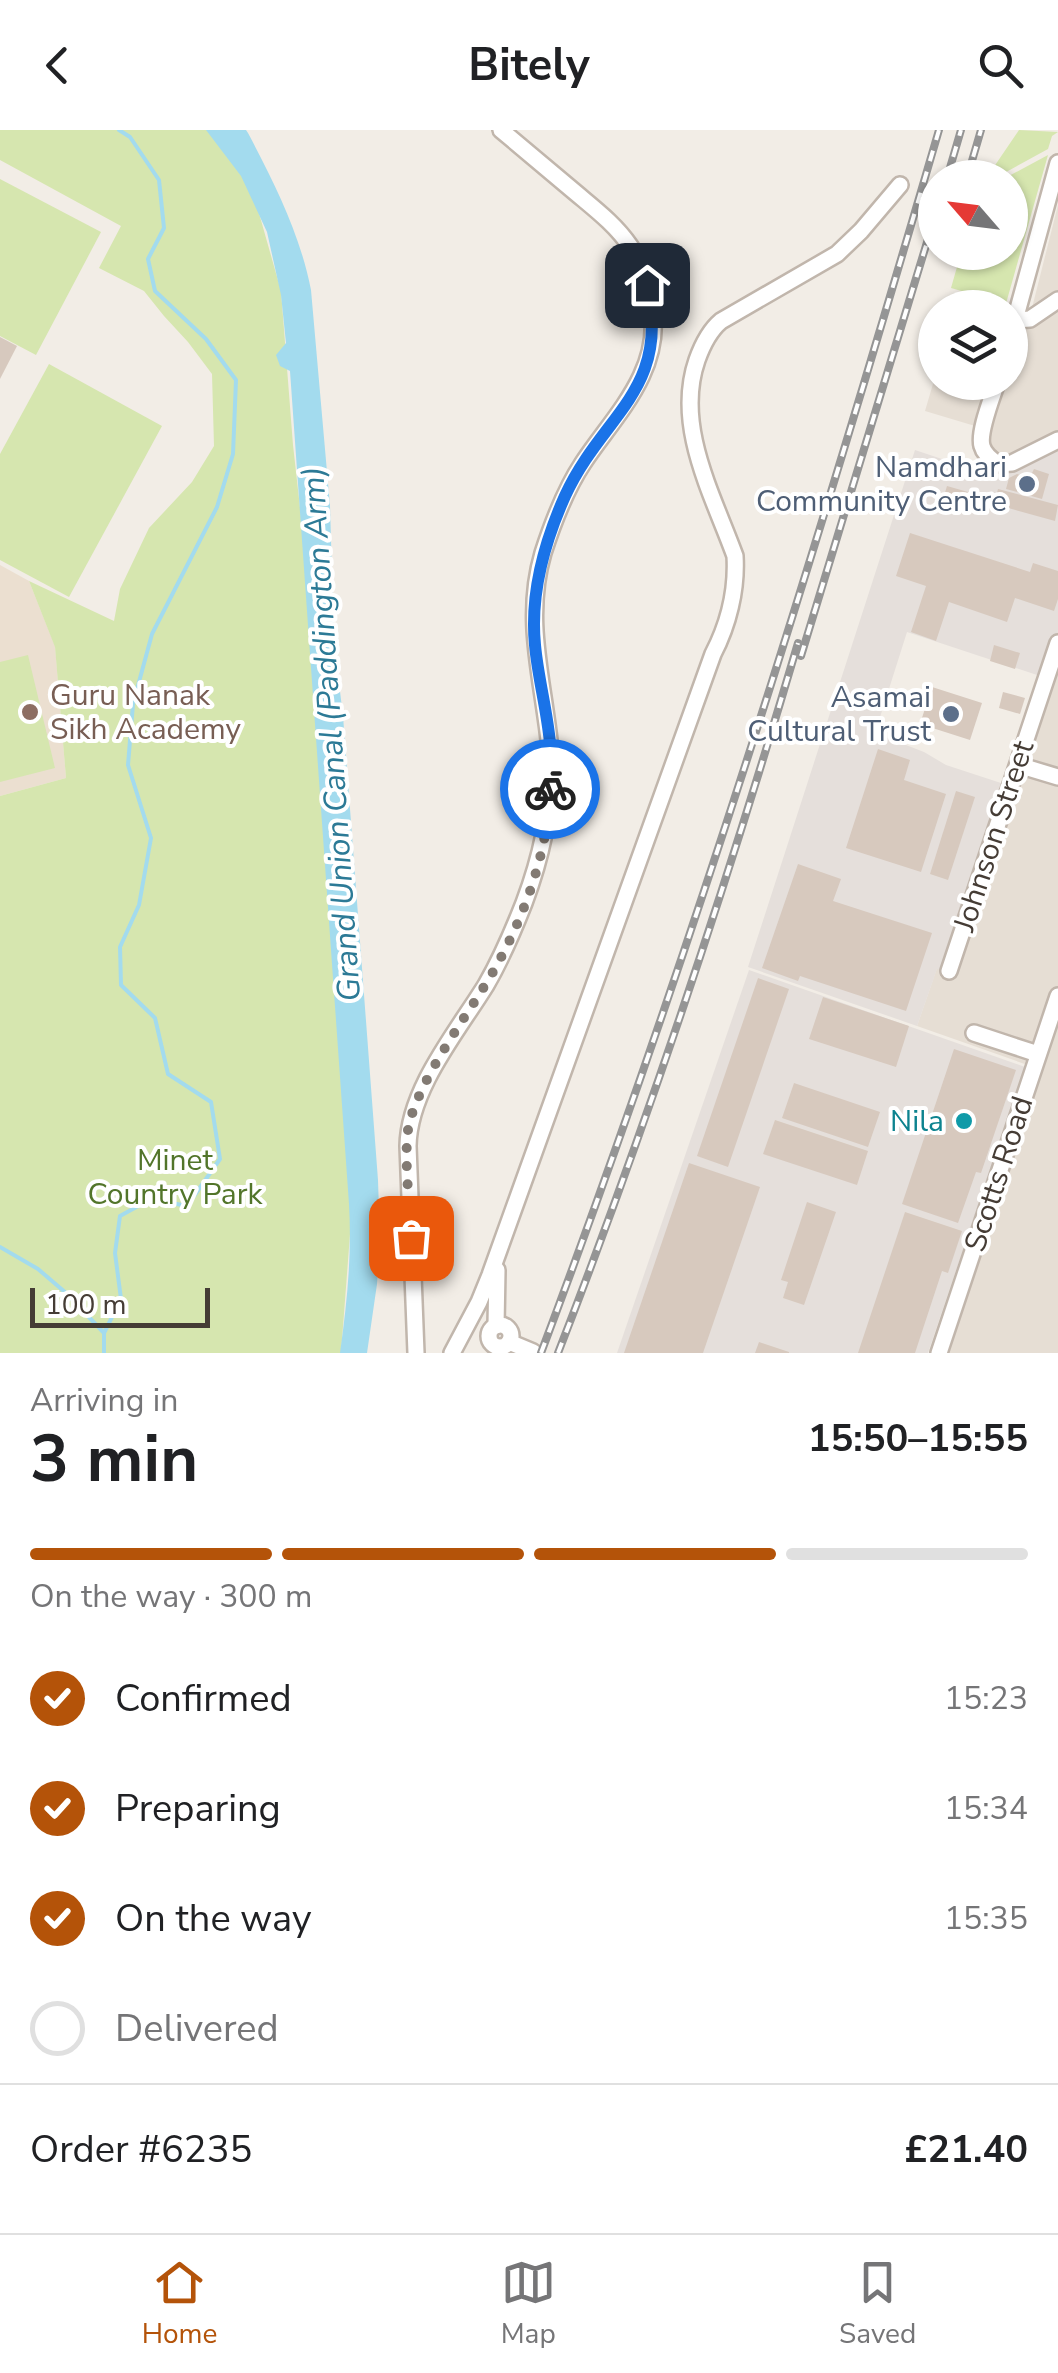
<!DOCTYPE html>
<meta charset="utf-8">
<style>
:root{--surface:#fff;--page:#f6f6f6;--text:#202124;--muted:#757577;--line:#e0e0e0;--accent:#b45309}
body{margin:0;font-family:"Nunito Sans",sans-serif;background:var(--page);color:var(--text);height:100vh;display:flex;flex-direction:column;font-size:38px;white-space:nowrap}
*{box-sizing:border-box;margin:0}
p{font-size:32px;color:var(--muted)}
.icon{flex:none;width:55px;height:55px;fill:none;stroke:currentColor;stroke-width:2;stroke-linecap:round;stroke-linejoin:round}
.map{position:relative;height:1223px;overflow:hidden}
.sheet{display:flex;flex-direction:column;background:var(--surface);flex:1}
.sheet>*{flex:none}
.needle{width:65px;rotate:298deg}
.controls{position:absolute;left:918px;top:30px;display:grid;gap:20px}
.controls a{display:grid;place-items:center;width:110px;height:110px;border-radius:50%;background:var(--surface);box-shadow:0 2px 8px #0004;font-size:50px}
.scale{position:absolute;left:30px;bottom:25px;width:180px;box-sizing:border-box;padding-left:10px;border:5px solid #453c35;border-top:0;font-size:28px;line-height:35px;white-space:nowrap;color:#453c35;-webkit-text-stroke:8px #fff;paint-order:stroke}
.pin{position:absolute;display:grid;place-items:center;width:85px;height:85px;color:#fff;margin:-42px;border-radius:20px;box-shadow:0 5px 15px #0006}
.courier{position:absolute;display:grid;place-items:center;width:100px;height:100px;margin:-50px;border:8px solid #1a73e8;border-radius:50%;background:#fff;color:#222;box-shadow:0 2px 12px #0007}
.headline em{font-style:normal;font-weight:700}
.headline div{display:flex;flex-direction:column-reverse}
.headline{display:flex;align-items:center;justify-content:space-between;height:170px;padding:0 30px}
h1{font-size:65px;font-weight:700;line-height:75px}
.bar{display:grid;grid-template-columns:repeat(4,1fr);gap:15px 10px;align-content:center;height:120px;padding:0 30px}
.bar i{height:12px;border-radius:8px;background:var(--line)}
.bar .current{background:var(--accent)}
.bar p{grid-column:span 4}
.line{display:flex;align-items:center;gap:25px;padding:0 30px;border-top:2px solid var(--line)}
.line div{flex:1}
ol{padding:0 30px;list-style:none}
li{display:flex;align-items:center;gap:30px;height:110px}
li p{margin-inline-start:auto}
li .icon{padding:10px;border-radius:50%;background:var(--accent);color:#fff;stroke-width:4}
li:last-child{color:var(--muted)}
li i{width:55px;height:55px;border:5px solid var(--line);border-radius:50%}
header{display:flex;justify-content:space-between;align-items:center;height:130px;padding:0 30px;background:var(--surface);font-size:45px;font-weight:700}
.menu{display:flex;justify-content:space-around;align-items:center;height:140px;border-top:2px solid var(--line);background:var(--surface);font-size:28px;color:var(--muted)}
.menu a{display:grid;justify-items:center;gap:5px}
.menu .current{color:var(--accent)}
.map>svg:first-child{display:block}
</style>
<header><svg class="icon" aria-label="back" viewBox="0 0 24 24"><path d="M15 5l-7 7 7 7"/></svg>Bitely<svg class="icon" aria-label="search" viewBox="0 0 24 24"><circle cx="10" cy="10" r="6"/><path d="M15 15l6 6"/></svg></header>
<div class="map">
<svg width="1058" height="1223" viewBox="0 0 1058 1223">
<rect width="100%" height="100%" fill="#f2ede6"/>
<g fill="#e6ded4">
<polygon points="1058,75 1058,313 990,345 972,318 975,296 925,281 935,247 935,252 1010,252 1012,173 1032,178"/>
<polygon points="1058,500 1058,1223 947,1223 1039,939 917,896 937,838 946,841"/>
</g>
<g fill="#e5dfdb">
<polygon points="1058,313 1058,500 1043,547 907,502 875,603 924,622 946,635 1007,655 946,841 937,839 917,896 748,837 915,320 990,345"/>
<polygon points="749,840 1025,937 928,1223 617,1223"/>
</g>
<polygon fill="#ebdfd0" points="0,435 29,451 55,516 66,648 0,666"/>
<g fill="#d6e6af">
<polygon points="0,0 209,0 253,62 281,161 293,315 311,476 352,1078 341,1223 0,1223 0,666 66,648 55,517 29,451 114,491 120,459 149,398 192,352 214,316 212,244 188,212 164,186 144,161 99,138 121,96 0,30"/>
<polygon points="1019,0 1058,2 1052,6 1048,19 997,47 987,47"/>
<polygon points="1048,25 1005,177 995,177 996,171 951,158 961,123 1010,122 1010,48 1007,47"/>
<polygon points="0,49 101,102 36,225 0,206"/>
<polygon points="49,234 162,296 69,467 0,430 0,324"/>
<polygon points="28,525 55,638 0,652 0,532"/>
</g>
<path fill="#a3dbee" d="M206,0H246L248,3C275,54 300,104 311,160L330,376L334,512L343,586L378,1050L380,1110L377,1154L367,1223H340C347,1173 352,1125 349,1074L290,241L280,236L276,225L286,213L281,165L267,102L241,46Z"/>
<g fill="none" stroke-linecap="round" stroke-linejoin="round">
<g stroke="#a3dbee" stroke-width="4">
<polyline points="0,1117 38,1139 66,1163 104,1203"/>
<polyline points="104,1223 104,1203 121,1169 115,1123 120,1086 151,1069 187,1076 220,1029 211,972 168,944 155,888 121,855 120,817 139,775 151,708 128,635 133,574 152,504 217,377 233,324 236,250 206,209 155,161 148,129 164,98 159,50 130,7 119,0"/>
</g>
</g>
<g fill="#d7c9be">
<polygon points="0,207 17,216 0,249"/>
<polygon points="1034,339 1049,344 1042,369 1006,359 1009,348 1017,344 1023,346 1032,343"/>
<polygon points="947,356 968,362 964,376 955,374 952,382 940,379"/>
<polygon points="998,359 1058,375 1055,391 994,374"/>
<polygon points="910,403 1030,442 1033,433 1058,441 1058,469 1054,481 1015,468 1007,492 949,472 936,511 911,502 926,456 896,446"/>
<polygon points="994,515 1020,523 1015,539 990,531"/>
<polygon points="932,557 982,573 970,610 920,594"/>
<polygon points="1003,562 1025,568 1020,584 999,578"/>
<polygon points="878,619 910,630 904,650 946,664 921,742 846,718"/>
<polygon points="956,661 975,667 948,750 930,744"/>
<polygon points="798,734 841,749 833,771 932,803 906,881 800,846 798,851 762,838"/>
<polygon points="758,848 789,859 728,1037 697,1026"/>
<polygon points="823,867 909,896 896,937 809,909"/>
<polygon points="954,919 1016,940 981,1043 976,1042 958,1093 902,1074"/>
<polygon points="794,953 880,982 868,1017 782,988"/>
<polygon points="775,990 868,1021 857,1055 763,1024"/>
<polygon points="689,1033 760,1057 703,1223 624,1223"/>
<polygon points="807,1072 836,1082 804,1175 783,1168 788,1152 781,1150"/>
<polygon points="905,1082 962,1101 948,1143 942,1141 915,1223 858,1223"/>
<polygon points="759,1212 789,1222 789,1223 755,1223"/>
</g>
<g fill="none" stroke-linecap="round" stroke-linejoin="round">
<defs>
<g id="minor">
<polyline points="1015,190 1030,189 1058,170"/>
<polyline points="1010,208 1058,33"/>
<path d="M997,252C992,268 978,302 982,316C984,324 992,330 998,334L1012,333L1058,310"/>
<polyline points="1018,635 1058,647"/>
<polyline points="949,841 1058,513"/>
<polyline points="974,903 1038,924"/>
<circle cx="500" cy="1206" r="11"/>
<polyline points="496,1196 497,1140"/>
<polyline points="509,1212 533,1222"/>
<path d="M416,1223L408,1016C409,959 457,902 486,855C501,829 513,801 524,773C544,720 555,666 549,610C542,546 524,488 543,423C553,392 565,360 583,333C614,286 662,242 652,179C649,158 642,134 630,116C616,95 595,79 576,63C551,42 526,21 501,0"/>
<path d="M452,1223L479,1172L490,1145L713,524C728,495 737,460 735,426C713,365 674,296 697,230C702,216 709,201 721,191L837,124L861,101L900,55"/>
<polyline points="939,1223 1058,866"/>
</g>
</defs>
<use href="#minor" stroke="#c1b6ac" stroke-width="20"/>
<use href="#minor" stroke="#fff" stroke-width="15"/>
<defs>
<g id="rail">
<polyline points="947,48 961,0"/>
<polyline points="967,48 981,0"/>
<polyline points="801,526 935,86"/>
<path d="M541,1223C692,822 819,411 939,0"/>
<path d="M558,1223C649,989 727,754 798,513"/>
</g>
</defs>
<use href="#rail" stroke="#959595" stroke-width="8"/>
<use href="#rail" stroke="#fff" stroke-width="4" stroke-dasharray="11" stroke-linecap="butt"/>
</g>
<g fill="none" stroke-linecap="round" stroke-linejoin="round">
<path stroke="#827a73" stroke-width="10" stroke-dasharray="0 18" d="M411,1108C410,1077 403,1023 409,994C420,951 458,898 482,860C519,802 548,728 550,659"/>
<path stroke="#1a73e8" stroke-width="12" d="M550,659C550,644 551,628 550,613C547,580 538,548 535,515C530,464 544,413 565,366C603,283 671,261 647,155"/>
</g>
<g fill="#5c6f8a" stroke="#fff" stroke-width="4">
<circle cx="1027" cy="354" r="10"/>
<circle cx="951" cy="584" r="10"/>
</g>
<circle fill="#8d6e63" stroke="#fff" stroke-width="4" cx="30" cy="582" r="10"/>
<circle fill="#0f9aa8" stroke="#fff" stroke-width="4" cx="964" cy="991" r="10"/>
<g text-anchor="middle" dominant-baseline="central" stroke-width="8" stroke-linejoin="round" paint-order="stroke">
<g font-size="30" fill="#4e5e75" stroke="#fff" text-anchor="end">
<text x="1007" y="337">Namdhari<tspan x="1007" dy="34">Community Centre</tspan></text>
<text x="931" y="567">Asamai<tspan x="931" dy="34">Cultural Trust</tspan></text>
</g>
<g font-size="30" fill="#785e54" stroke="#fff" text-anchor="start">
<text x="50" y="565">Guru Nanak<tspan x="50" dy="34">Sikh Academy</tspan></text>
</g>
<g font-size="30" fill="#453c35" stroke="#fff">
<text transform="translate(994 706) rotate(-72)">Johnson Street</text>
<text transform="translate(999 1044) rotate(-72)">Scotts Road</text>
</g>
<g font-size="30" fill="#0d838f" stroke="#fff" text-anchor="end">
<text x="944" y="991">Nila</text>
</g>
<g font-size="30" fill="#52752a" stroke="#fff">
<text x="175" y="1030">Minet<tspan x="175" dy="34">Country Park</tspan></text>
</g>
<g font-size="32" font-style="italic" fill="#2c7a96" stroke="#fff">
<text transform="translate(331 604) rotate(-94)">Grand Union Canal (Paddington Arm)</text>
</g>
</g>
</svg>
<div class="controls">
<a><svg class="needle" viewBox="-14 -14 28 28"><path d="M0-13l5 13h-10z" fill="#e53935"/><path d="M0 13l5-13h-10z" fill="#757577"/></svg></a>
<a><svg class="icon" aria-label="layers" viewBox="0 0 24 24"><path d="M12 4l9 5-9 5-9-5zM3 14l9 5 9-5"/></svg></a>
</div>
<div class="scale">100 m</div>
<div class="pin" style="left:411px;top:1108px;background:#ea580c"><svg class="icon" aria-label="bag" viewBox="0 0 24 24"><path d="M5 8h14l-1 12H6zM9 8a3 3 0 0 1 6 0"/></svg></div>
<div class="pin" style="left:647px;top:155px;background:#1f2937"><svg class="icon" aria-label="home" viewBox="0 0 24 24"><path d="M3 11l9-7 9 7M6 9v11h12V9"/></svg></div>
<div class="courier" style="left:550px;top:659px"><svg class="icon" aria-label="bike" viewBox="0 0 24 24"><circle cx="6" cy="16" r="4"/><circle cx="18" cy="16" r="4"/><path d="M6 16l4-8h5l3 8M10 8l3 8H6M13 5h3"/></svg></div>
</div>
<section class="sheet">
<div class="headline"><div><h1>3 min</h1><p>Arriving in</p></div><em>15:50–15:55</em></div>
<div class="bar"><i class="current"></i><i class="current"></i><i class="current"></i><i></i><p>On the way · 300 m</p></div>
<ol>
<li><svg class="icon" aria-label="check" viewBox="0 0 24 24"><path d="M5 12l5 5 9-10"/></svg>Confirmed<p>15:23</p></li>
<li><svg class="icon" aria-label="check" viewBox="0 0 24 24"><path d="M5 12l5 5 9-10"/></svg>Preparing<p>15:34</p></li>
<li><svg class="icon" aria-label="check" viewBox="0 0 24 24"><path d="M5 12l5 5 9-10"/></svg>On the way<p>15:35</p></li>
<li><i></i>Delivered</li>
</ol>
<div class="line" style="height:130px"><div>Order #6235</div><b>£21.40</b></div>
</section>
<nav class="menu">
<a class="current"><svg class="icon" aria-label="home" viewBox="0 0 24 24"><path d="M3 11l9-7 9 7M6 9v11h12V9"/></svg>Home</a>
<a><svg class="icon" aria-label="map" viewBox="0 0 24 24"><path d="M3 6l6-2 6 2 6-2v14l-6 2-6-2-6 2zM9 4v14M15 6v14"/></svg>Map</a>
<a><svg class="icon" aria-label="saved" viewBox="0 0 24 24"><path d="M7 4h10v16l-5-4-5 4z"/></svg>Saved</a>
</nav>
